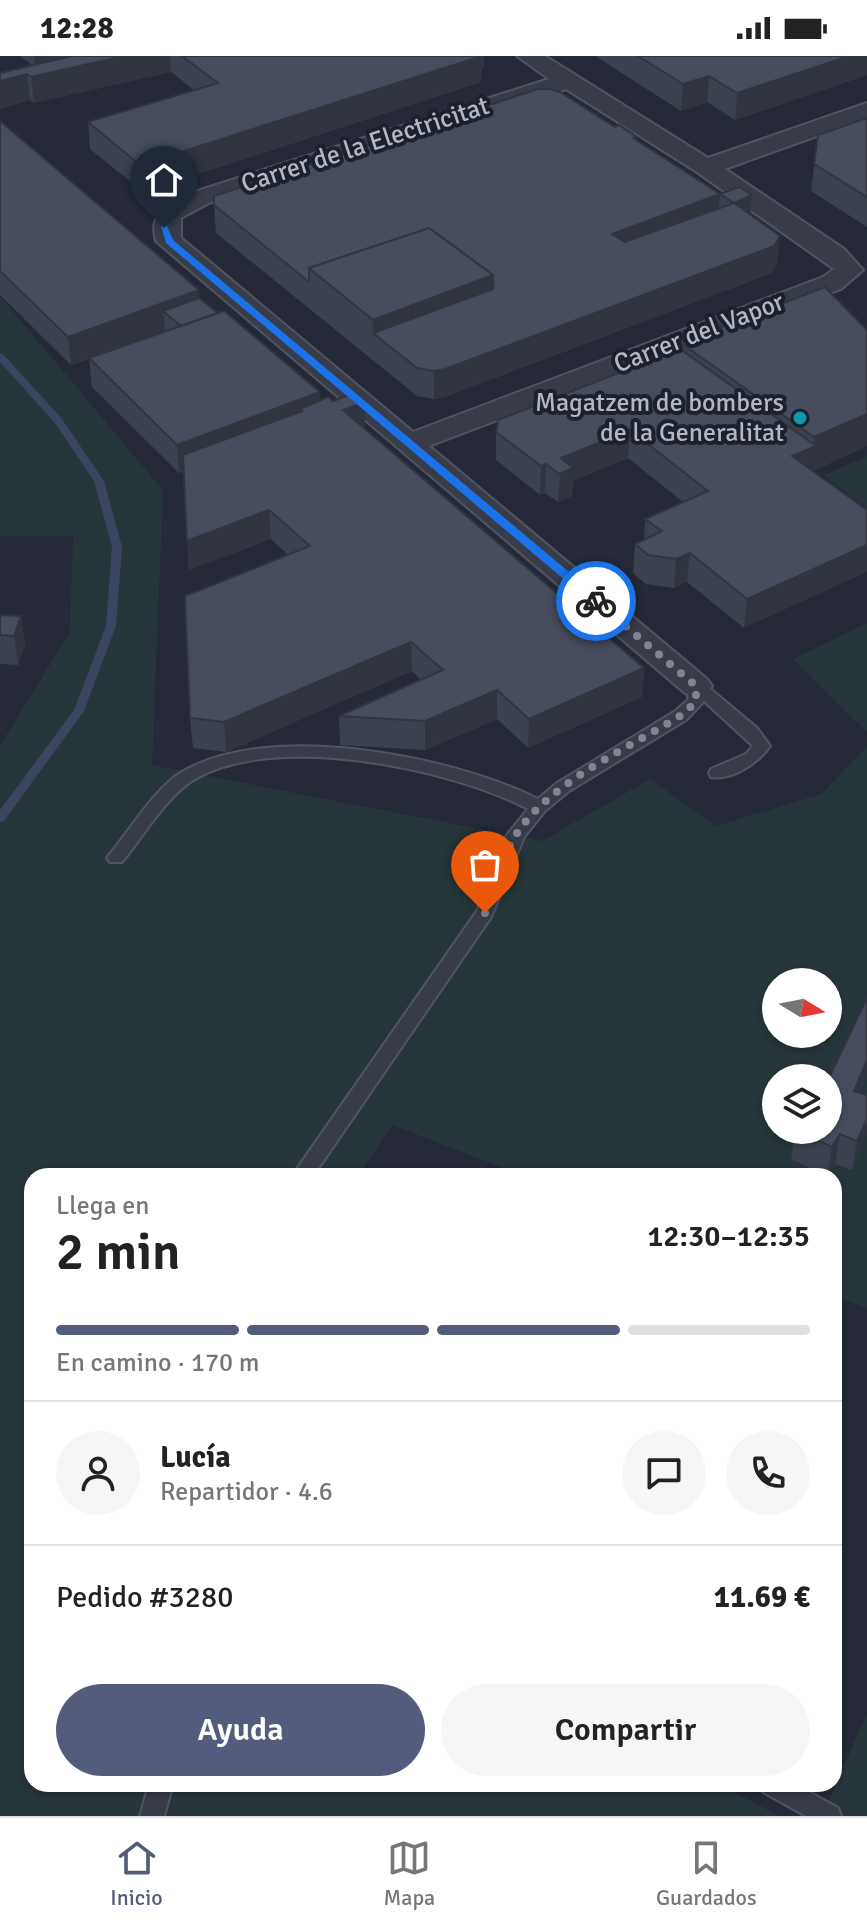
<!DOCTYPE html>
<html lang="es">
<meta charset="utf-8">
<style>
:root{--surface:#fff;--page:#f6f6f6;--text:#222;--muted:#767676;--line:#e0e0e0;--accent:#545c7d}
body{margin:0;font-family:Signika,sans-serif;background:var(--page);color:var(--text);height:100vh;display:flex;flex-direction:column;font-size:30px;white-space:nowrap}
*{box-sizing:border-box;margin:0}
p{font-size:26px;color:var(--muted)}
.icon{flex:none;width:44px;height:44px;fill:none;stroke:currentColor;stroke-width:2;stroke-linecap:round;stroke-linejoin:round}
.map{position:relative;flex:1;overflow:hidden}
.side{position:absolute;left:24px;top:1112px;width:818px;height:624px;display:flex;flex-direction:column;background:var(--surface);border-radius:24px;box-shadow:0 2px 6px #0004}
.side>*{flex:none}
.needle{width:52px;rotate:100deg}
.controls{position:absolute;left:762px;top:912px;display:grid;gap:16px}
.controls a{display:grid;place-items:center;width:80px;height:80px;border-radius:50%;background:var(--surface);box-shadow:0 2px 6px #0004;font-size:40px}
.pin{position:absolute;display:grid;place-items:center;width:68px;height:68px;color:#fff;margin:-82px -34px;border-radius:50% 50% 50% 0;rotate:-45deg;box-shadow:0 0 8px #0007}
.pin .icon{rotate:45deg}
.courier{position:absolute;display:grid;place-items:center;width:80px;height:80px;margin:-40px;border:6px solid #1a73e8;border-radius:50%;background:#fff;color:#222;box-shadow:0 2px 10px #0007}
.overview em{font-style:normal;font-weight:600}
.overview div{display:flex;flex-direction:column-reverse}
.overview{display:flex;align-items:center;justify-content:space-between;height:136px;padding:0 32px}
h1{font-size:52px;font-weight:600;line-height:60px}
.bar{display:grid;grid-template-columns:repeat(4,1fr);gap:12px 8px;align-content:center;height:96px;padding:0 32px}
.bar i{height:10px;border-radius:6px;background:var(--line)}
.bar .current{background:var(--accent)}
.bar p{grid-column:span 4}
.line{display:flex;align-items:center;gap:20px;padding:0 32px;border-top:2px solid var(--line)}
.line div{flex:1}
.round{display:grid;place-items:center;flex:none;width:84px;height:84px;border-radius:42px;background:var(--page)}
.primary-button{display:flex;gap:16px;margin-top:auto;padding:16px 32px}
.primary-button a{flex:1;height:92px;border-radius:48px;background:var(--accent);color:#fff;font-size:32px;font-weight:600;line-height:92px;text-align:center}
.primary-button a+a{background:var(--page);color:var(--text)}
.status{display:flex;justify-content:space-between;align-items:center;height:56px;padding:0 40px;background:var(--surface);direction:ltr}
.status svg{height:22px;fill:currentColor}
.menu{display:flex;justify-content:space-around;align-items:center;height:112px;border-top:2px solid var(--line);background:var(--surface);font-size:22px;color:var(--muted)}
.menu a{display:grid;justify-items:center;gap:4px}
.menu .current{color:var(--accent)}
.map>svg:first-child{display:block}
</style>
<div class="status"><b>12:28</b><svg viewBox="0 0 49 12"><path d="M0 12V9h3v3zM5 12V6h3v6zM10 12V3h3v9zM15 12V0h3v12zM26 1h20v11H26zM47 4h2v5h-2z"/></svg></div>
<div class="map">
<svg width="867" height="1760" viewBox="0 0 867 1760">
<rect width="100%" height="100%" fill="#252938"/>
<g fill="#27363a" fill-rule="evenodd">
<path d="M0,240L163,434L152,709L542,785L650,723L716,770L821,738L867,691V1252L834,1240V1120H524L392,1069L358,1120H32V1728H718L780,1760H0V689L70,576L73,480H0ZM776,926H828V978H776ZM776,1022H828V1074H776Z"/>
<polygon points="867,400 867,452 823,419"/>
<polygon points="867,567 867,676 793,603"/>
<polygon points="867,1657 867,1760 822,1760"/>
</g>
<g fill="none" stroke-linecap="round" stroke-linejoin="round">
<polygon fill="#3c455f" fill-rule="evenodd" points="0,297 3,298 62,363 104,425 122,491 116,570 84,655 4,765 0,766 0,754 74,654 106,570 112,491 94,425 55,367 0,306"/>
<defs>
<g id="service">
<path d="M696,625L702,626L757,672L770,690C759,706 732,725 711,721L709,717L711,713L746,698L753,690L704,645L686,664L569,735L545,755L524,781L491,861L313,1120H292L477,855L507,779L528,753C449,712 276,676 195,723C168,738 142,782 122,806H110L107,802L110,798C130,774 156,731 182,716C269,664 452,700 538,743L557,727L674,656L688,644V630Z"/>
<polygon points="149,1728 173,1728 164,1760 140,1760"/>
<polygon points="760,1728 795,1728 838,1752 841,1760 806,1760 763,1736"/>
</g>
<path id="minor" d="M517,0H545L708,102L867,47V62L725,113L844,193L863,214L841,233L429,390L707,623L712,630L707,637L696,640L685,637L156,185C148,157 168,146 191,137L549,23ZM566,33L697,116L834,213L823,221L413,376L181,182V162L209,147Z"/>
</defs>
<use href="#service" stroke="#505460" stroke-width="4"/>
<use href="#minor" stroke="#505460" stroke-width="4"/>
<use href="#service" fill="#383c49" fill-rule="evenodd"/>
<use href="#minor" fill="#383c49" fill-rule="evenodd"/>
</g>
<g fill="#3c414f" fill-rule="evenodd">
<polygon points="20,0 484,0 484,11 482,12 481,26 143,136 90,93 88,66 194,34 171,16 34,47 30,44 0,53 0,17 32,9"/>
<polygon points="595,0 867,0 867,19 735,64 707,46 681,55"/>
<polygon points="867,62 867,171 811,135 818,79"/>
<path d="M0,64L199,242L321,344L365,373L644,612L642,641L528,692L497,663L425,694L340,689L339,660L421,624L412,615L226,696L193,692L190,662L288,499L271,483L189,514L183,416L179,417L92,331L89,303L71,309L0,239ZM165,275V276L108,296Z"/>
<polygon points="615,71 637,81 637,85 720,138 719,152 720,138 739,131 750,158 777,207 772,217 445,341 434,343 417,340 216,177 214,149"/>
<polygon points="867,274 867,390 813,415 744,572 687,526 674,532 646,528 633,517 635,488 644,484 645,463 683,446 628,402 573,425 572,440 558,446 545,437 540,439 496,404 496,376 680,293 681,287"/>
<polygon points="0,559 21,560 25,589 18,609 0,608"/>
<polygon points="867,1021 860,1037 867,1039 852,1114 835,1108 826,1120 791,1103 795,1074 828,1074 828,1024"/>
</g>
<g fill="#313540">
<polygon points="34,0 76,0 35,12"/>
<polygon points="124,0 170,0 171,16 34,47 31,21"/>
<polygon points="467,0 484,0 484,11 482,12 481,26 143,136 140,109"/>
<polygon points="849,0 867,0 867,19 735,64 737,37"/>
<polygon points="27,18 30,44 0,53 0,25"/>
<polygon points="709,20 707,46 681,55 683,28"/>
<polygon points="720,138 718,165 611,205 612,178"/>
<polygon points="752,139 750,166 734,147"/>
<polygon points="780,180 777,207 772,217 445,341 434,343 434,315"/>
<polygon points="493,219 493,261 373,277 373,264"/>
<polygon points="199,234 201,262 163,255 165,275 71,309 68,281"/>
<polygon points="320,336 321,364 302,355 300,353 301,372 179,417 177,389"/>
<polygon points="365,346 365,375 343,354"/>
<polygon points="867,358 867,390 813,415 812,418 792,400 813,391 814,381"/>
<polygon points="630,374 628,402 573,425 572,440 558,446 561,402"/>
<polygon points="546,408 545,437 540,439 541,410"/>
<polygon points="269,454 271,483 189,514 187,485"/>
<polygon points="867,489 867,516 744,572 747,543"/>
<polygon points="690,497 687,526 674,532 676,503"/>
<polygon points="21,560 25,589 18,609 14,580"/>
<polygon points="411,586 412,615 226,696 224,666"/>
<polygon points="644,612 642,641 528,692 529,663"/>
<polygon points="497,634 497,663 425,694 425,665"/>
<polygon points="867,1004 867,1021 849,1064 854,1035"/>
<polygon points="867,1063 867,1080 852,1114 857,1085"/>
<polygon points="840,1078 835,1108 827,1120 832,1091"/>
</g>
<g fill="#464c5c" stroke="#313540" stroke-width="2">
<polygon points="72,0 124,0 31,21 27,18 0,25 0,17"/>
<polygon points="182,0 482,0 140,109 88,66 218,27"/>
<polygon points="638,0 849,0 737,37 709,20 683,28"/>
<polygon points="538,33 550,33 560,36 615,71 619,69 637,81 633,82 720,138 612,178 625,186 734,147 780,180 774,190 445,313 434,315 417,312 373,277 493,233 493,219 429,172 309,212 309,226 214,149 214,140"/>
<polygon points="867,62 867,141 814,108 818,79"/>
<polygon points="0,65 199,234 68,281 0,215"/>
<polygon points="739,131 752,139 734,147 720,138"/>
<polygon points="429,172 493,219 373,264 309,212"/>
<polygon points="825,231 867,274 867,358 814,381 681,287"/>
<polygon points="199,242 218,257 181,270 163,255"/>
<polygon points="224,255 320,336 177,389 89,302"/>
<polygon points="680,293 816,390 792,400 867,454 867,489 747,543 690,497 676,503 648,499 635,488 662,475 645,463 708,435 630,374 561,402 573,412 559,418 546,408 541,410 496,376 498,364"/>
<polygon points="354,337 365,346 343,354 644,612 529,663 497,634 425,665 339,660 443,614 411,586 224,666 190,662 185,540 310,490 269,454 187,485 183,399 302,355 300,353 328,341 333,345"/>
<polygon points="0,559 21,560 14,580 0,579"/>
<polygon points="867,942 867,1004 854,1035 867,1039 867,1063 857,1085 840,1078 832,1091 796,1074 828,1074 828,1032 829,1030 828,1030 828,1024"/>
</g>
<polygon fill="#1a73e8" points="161,170 167,170 173,184 600,542 600,547 592,547 166,187"/>
<g fill="none" stroke-linecap="round" stroke-linejoin="round">
<path stroke="#818593" stroke-width="8" stroke-dasharray="0 14.4" d="M485,857C495,832 502,800 517,777C552,725 627,693 680,660L696,646V630L596,545"/>
</g>
<circle fill="#0f9aa8" stroke="#1d212d" stroke-width="3" cx="800" cy="362" r="8"/>
<g text-anchor="middle" dominant-baseline="central" stroke-width="8" stroke-linejoin="round" paint-order="stroke">
<g font-size="26" fill="#b3b7c4" stroke="#1d212d">
<text transform="translate(365 89) rotate(-18)">Carrer de la Electricitat</text>
<text transform="translate(699 277) rotate(-21)">Carrer del Vapor</text>
</g>
<g font-size="26" fill="#b3b7c4" stroke="#1d212d" text-anchor="end">
<text x="784" y="347">Magatzem de bombers<tspan x="784" dy="30">de la Generalitat</tspan></text>
</g>
</g>
</svg>
<div class="controls">
<a><svg class="needle" viewBox="-14 -14 28 28"><path d="M0-13l5 13h-10z" fill="#e53935"/><path d="M0 13l5-13h-10z" fill="#767676"/></svg></a>
<a><svg class="icon" aria-label="layers" viewBox="0 0 24 24"><path d="M12 4l9 5-9 5-9-5zM3 14l9 5 9-5"/></svg></a>
</div>
<div class="pin" style="left:485px;top:857px;background:#ea580c"><svg class="icon" aria-label="bag" viewBox="0 0 24 24"><path d="M5 8h14l-1 12H6zM9 8a3 3 0 0 1 6 0"/></svg></div>
<div class="pin" style="left:164px;top:172px;background:#1f2937"><svg class="icon" aria-label="home" viewBox="0 0 24 24"><path d="M3 11l9-7 9 7M6 9v11h12V9"/></svg></div>
<div class="courier" style="left:596px;top:545px"><svg class="icon" aria-label="bike" viewBox="0 0 24 24"><circle cx="6" cy="16" r="4"/><circle cx="18" cy="16" r="4"/><path d="M6 16l4-8h5l3 8M10 8l3 8H6M13 5h3"/></svg></div>
<section class="side">
<div class="overview"><div><h1>2 min</h1><p>Llega en</p></div><em>12:30–12:35</em></div>
<div class="bar"><i class="current"></i><i class="current"></i><i class="current"></i><i></i><p>En camino · 170 m</p></div>
<div class="line" style="height:144px"><a class="round"><svg class="icon" aria-label="person" viewBox="0 0 24 24"><circle cx="12" cy="8" r="4"/><path d="M4 21q1-7 8-7t8 7"/></svg></a><div><b>Lucía</b><p>Repartidor · 4.6</p></div><a class="round"><svg class="icon" aria-label="chat" viewBox="0 0 24 24"><path d="M4 5h16v11H9l-5 4z"/></svg></a><a class="round"><svg class="icon" aria-label="phone" viewBox="0 0 24 24"><path d="M5 4h4l2 5-3 2q2 4 5 5l2-3 5 2v4C11 20 4 13 5 4z"/></svg></a></div>
<div class="line" style="height:104px"><div>Pedido #3280</div><b>11.69 €</b></div>
<div class="primary-button"><a>Ayuda</a><a>Compartir</a></div>
</section>
</div>
<nav class="menu">
<a class="current"><svg class="icon" aria-label="home" viewBox="0 0 24 24"><path d="M3 11l9-7 9 7M6 9v11h12V9"/></svg>Inicio</a>
<a><svg class="icon" aria-label="map" viewBox="0 0 24 24"><path d="M3 6l6-2 6 2 6-2v14l-6 2-6-2-6 2zM9 4v14M15 6v14"/></svg>Mapa</a>
<a><svg class="icon" aria-label="saved" viewBox="0 0 24 24"><path d="M7 4h10v16l-5-4-5 4z"/></svg>Guardados</a>
</nav>
